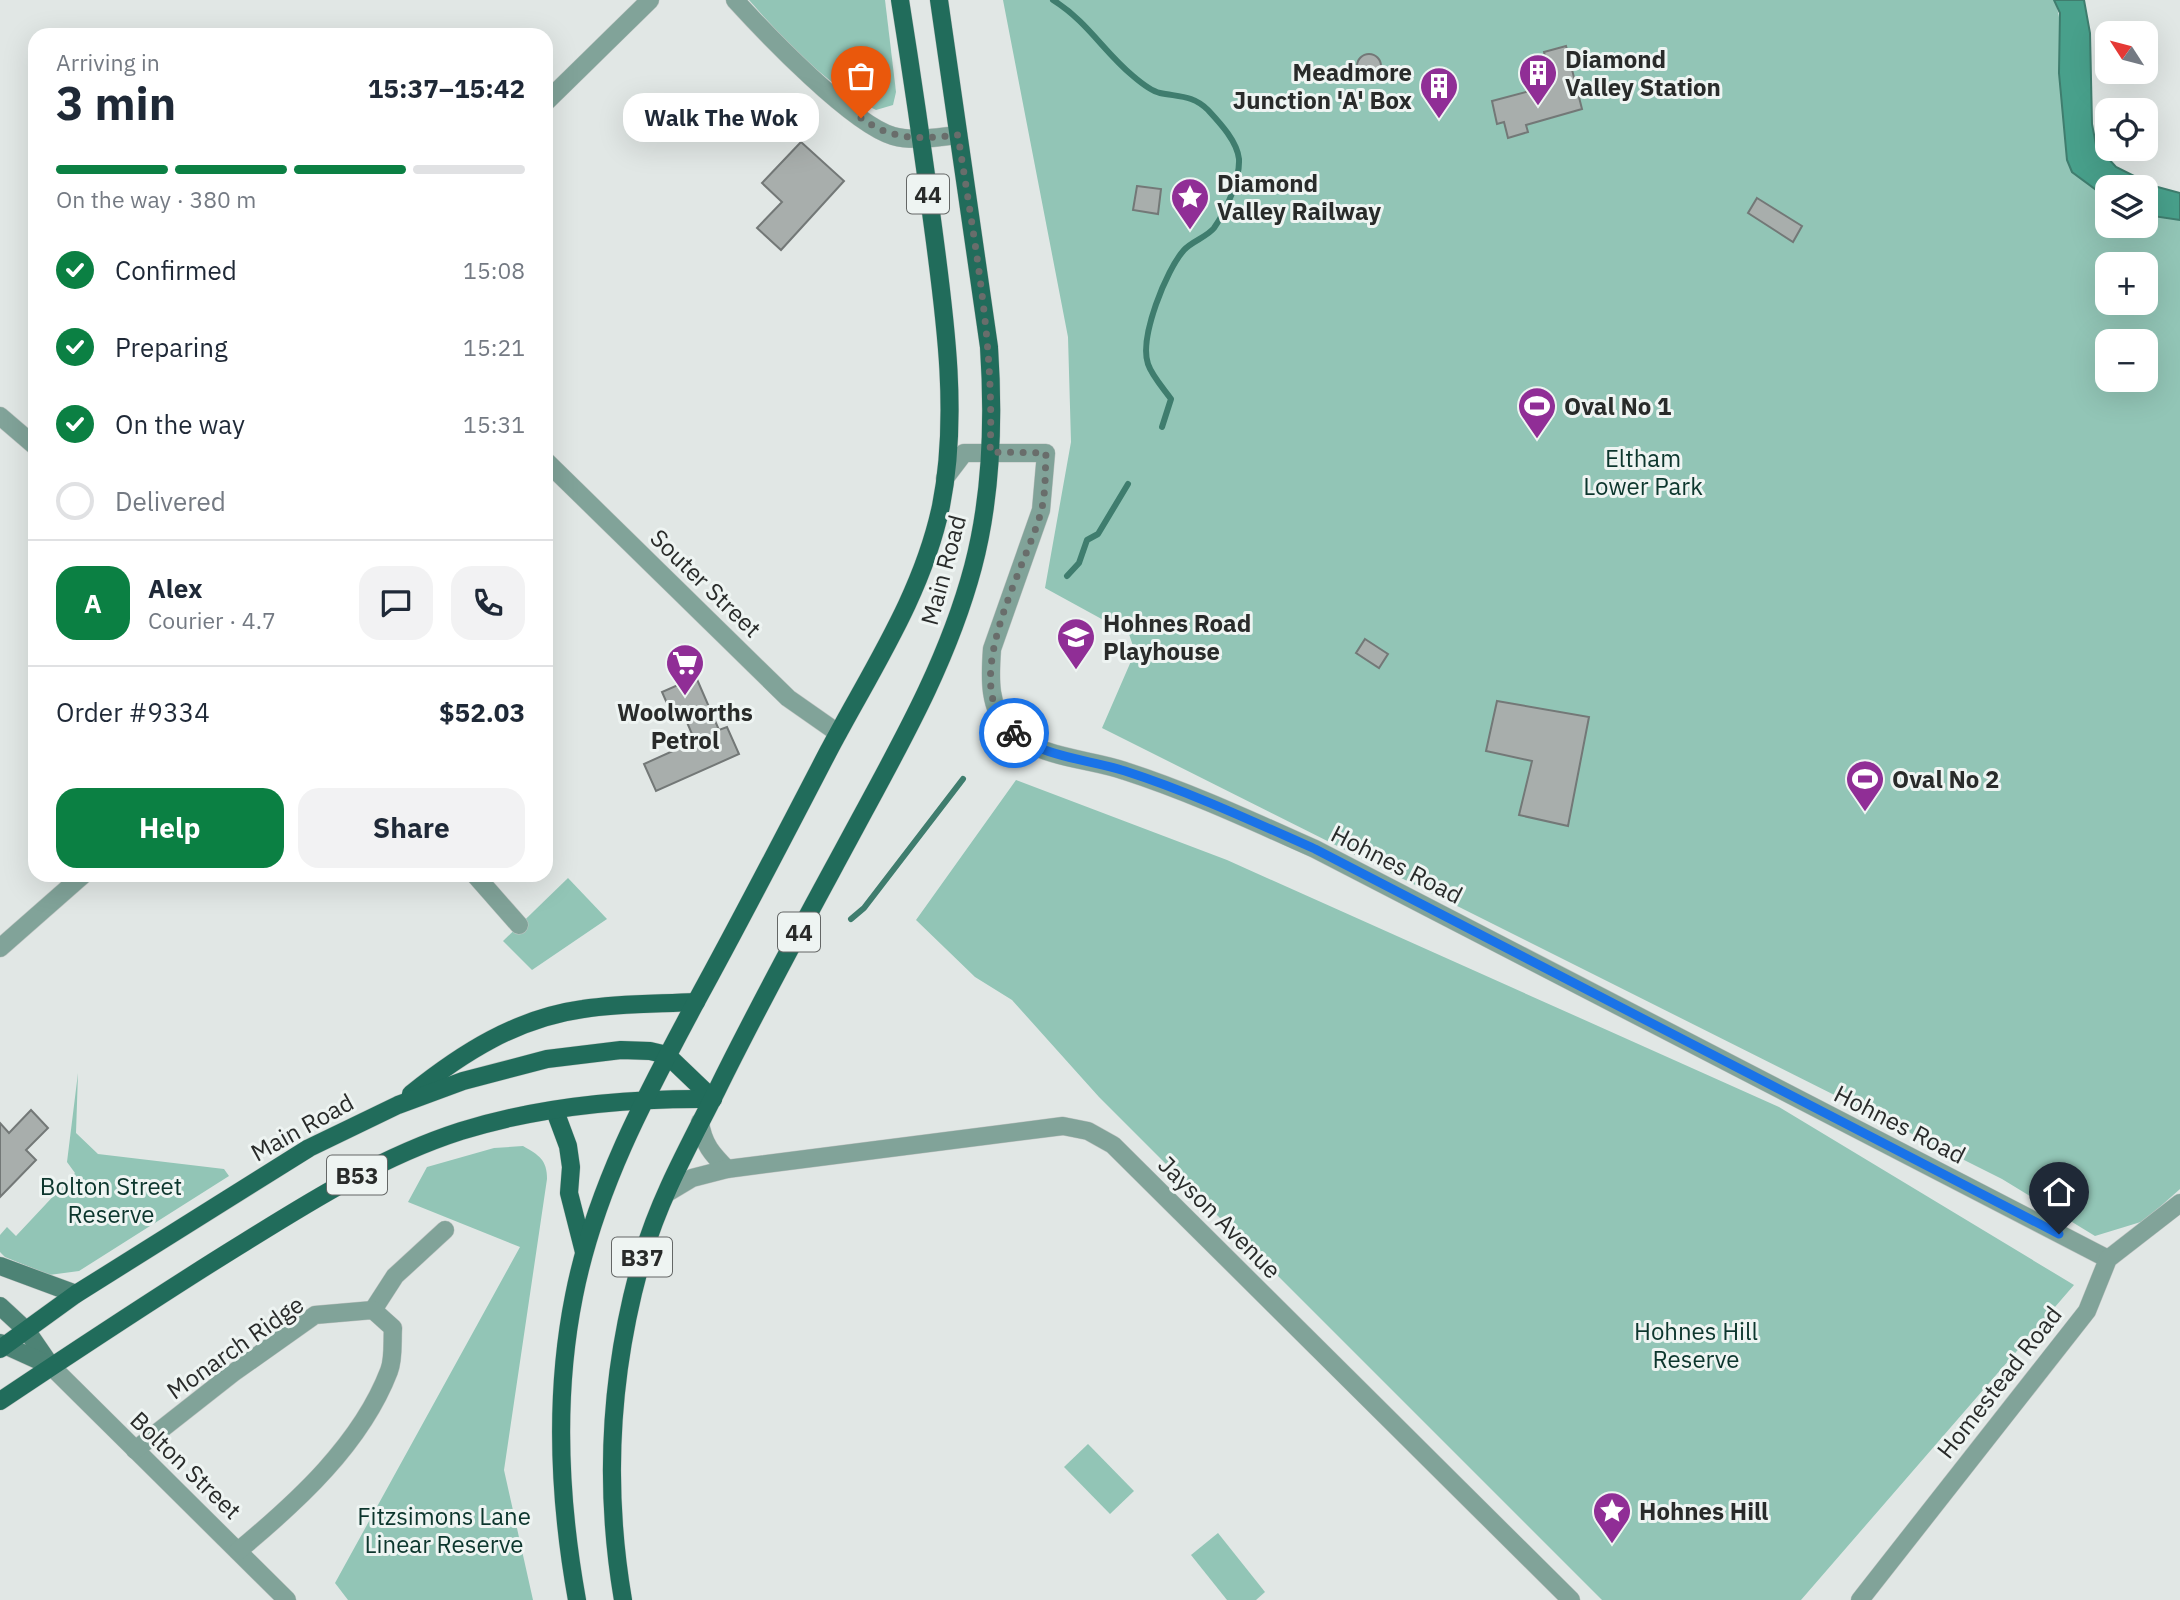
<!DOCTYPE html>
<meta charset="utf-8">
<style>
:root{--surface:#fff;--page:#f2f2f3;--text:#1f2937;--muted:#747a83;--line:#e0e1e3;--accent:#0b8043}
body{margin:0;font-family:"IBM Plex Sans",sans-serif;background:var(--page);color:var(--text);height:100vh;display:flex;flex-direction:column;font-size:26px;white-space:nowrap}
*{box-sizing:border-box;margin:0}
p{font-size:23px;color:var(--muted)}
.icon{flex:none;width:38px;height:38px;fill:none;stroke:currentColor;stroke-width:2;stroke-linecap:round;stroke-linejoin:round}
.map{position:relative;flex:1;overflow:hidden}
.details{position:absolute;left:28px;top:28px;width:525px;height:854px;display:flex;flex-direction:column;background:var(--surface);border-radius:21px;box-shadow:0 7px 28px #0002}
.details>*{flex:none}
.needle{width:46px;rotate:306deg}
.buttons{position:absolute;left:2095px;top:21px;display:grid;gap:14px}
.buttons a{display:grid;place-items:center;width:63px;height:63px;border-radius:14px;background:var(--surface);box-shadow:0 7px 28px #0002;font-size:35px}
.pin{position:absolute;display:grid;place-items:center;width:60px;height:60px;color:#fff;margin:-72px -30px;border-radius:50% 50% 50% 0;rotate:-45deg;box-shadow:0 0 7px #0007}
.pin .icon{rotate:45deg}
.courier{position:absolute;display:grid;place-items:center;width:70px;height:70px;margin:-35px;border:5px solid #1a73e8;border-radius:50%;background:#fff;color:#222;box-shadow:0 2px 9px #0007}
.bubble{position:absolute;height:49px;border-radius:21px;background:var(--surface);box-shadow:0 7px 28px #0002;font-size:23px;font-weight:700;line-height:49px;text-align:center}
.summary em{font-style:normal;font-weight:700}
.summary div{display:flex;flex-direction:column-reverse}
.summary{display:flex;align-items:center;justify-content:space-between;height:119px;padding:0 28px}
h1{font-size:46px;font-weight:700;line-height:52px}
.bar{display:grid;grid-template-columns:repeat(4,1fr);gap:10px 7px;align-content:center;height:84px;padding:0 28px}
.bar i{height:9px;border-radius:5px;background:var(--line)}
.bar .selected{background:var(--accent)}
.bar p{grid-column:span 4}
.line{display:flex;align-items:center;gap:18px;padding:0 28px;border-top:2px solid var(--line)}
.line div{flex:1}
.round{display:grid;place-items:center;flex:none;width:74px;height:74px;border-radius:21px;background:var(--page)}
ol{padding:0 28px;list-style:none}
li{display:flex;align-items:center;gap:21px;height:77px}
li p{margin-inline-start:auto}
li .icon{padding:7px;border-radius:50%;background:var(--accent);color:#fff;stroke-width:4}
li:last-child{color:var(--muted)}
li i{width:38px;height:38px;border:4px solid var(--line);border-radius:50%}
.primary-button{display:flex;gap:14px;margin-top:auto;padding:14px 28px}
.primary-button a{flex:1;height:80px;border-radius:21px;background:var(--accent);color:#fff;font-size:28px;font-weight:700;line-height:80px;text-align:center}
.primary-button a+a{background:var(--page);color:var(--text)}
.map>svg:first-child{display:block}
</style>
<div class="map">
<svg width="2180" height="1600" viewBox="0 0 2180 1600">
<rect width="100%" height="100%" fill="#e1e7e5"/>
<g fill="#92c5b6" fill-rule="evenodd">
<path d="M749,0H885L896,92L893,105L876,110C828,87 784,40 749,0Z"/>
<path d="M1003,0H2054C2067,27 2055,69 2064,101C2072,132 2088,162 2100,192L2107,198V226H2146V215L2180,220V1189L2144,1221L2095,1236L2002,1179L1102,728L1135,652L1129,634L1045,588L1071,442L1068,337ZM2107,264H2146V303H2107ZM2107,341H2146V380H2107Z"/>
<polygon points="1016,780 1227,860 1779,1107 2074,1285 1801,1600 1602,1600 1099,1097 1012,1000 975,977 916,920"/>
<polygon points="568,878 607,919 532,970 503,941"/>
<polygon points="78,1073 76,1133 98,1154 224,1169 229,1176 79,1271 49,1275 5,1257 0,1252 0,1235 7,1227 16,1236 75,1173 67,1162"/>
<path d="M523,1146C539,1155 547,1160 547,1179L504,1470L533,1600H348L335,1583L520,1247L408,1202L427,1167L494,1148Z"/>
<polygon points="1088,1444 1134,1491 1110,1514 1064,1467"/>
<polygon points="1218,1533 1265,1592 1256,1600 1227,1600 1191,1555"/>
</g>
<polygon fill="#48a08b" stroke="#3f7d6e" stroke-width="2" points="2054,0 2084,0 2090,33 2092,124 2096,145 2116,167 2154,186 2180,193 2180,220 2146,215 2146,187 2107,187 2107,198 2072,172 2067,160 2059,73 2060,13"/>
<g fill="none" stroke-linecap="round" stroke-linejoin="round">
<g stroke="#3f7d6e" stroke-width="6">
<path d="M1053,0C1088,22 1103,51 1133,76C1140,82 1151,91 1160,93C1179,97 1193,95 1208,110C1220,123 1237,141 1239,159C1240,180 1226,211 1214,228C1207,237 1192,241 1184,250C1166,270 1139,338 1148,364C1152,376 1164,389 1171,399L1162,427"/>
<polyline points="1067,576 1079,563 1087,540 1098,534 1128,484"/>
<polyline points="851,919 864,908 963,779"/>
</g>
</g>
<g fill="#a8aeac" stroke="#737877" stroke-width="2">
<polygon points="1566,46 1582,109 1526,125 1528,132 1508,138 1504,122 1497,124 1492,101 1552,85 1544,52"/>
<circle cx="1369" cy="66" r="12"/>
<polygon points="801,142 844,181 781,250 757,228 782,202 762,183"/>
<polygon points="1137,186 1161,189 1158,214 1133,210"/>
<polygon points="1757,198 1802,226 1793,242 1748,213"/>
<polygon points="1365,639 1388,654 1379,668 1356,653"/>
<polygon points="696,677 719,730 727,727 739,754 656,791 644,764 695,741 683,713 673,717 662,692"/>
<polygon points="1497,701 1589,717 1568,826 1519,815 1532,761 1486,751"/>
<polygon points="31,1110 48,1128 26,1150 36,1160 0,1197 0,1123 9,1133"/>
</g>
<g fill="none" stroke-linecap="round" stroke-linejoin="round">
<defs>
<g id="street">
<path d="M735,0C767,35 852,124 893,136C914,142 937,137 958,135"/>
<polyline points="546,102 650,0"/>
<polyline points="0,416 35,446"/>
<polyline points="546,461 788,698 838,733"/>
<path d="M945,478L964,453H1046L1041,510L992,649C990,677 988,709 1010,730C1040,759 1088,758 1125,771C1190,792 1252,821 1315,849L2108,1259"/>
<polyline points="475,875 519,925"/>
<polyline points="0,948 83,875"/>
<path d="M700,1122C703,1144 712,1154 727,1169"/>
<polyline points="667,1193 692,1178 727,1169 1063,1126 1088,1131 1113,1145 1571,1600"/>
<polyline points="373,1310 395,1276 445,1230"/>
<polyline points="51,1366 287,1600"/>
<path d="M135,1450L233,1373L315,1315L373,1310L393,1328C392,1341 394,1359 389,1371C361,1444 297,1502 238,1551"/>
<polyline points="1860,1600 2087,1311 2108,1259 2180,1203"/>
</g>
<g id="secondary">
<polyline points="0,1266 76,1294"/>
<polyline points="0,1306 27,1331 51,1366"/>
<polyline points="0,1343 51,1366"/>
</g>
<g id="primary">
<path d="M411,1094C462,1053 517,1018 583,1009C620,1003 658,1004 696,1002"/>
<polyline points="555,1111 568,1146 571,1167 569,1193 584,1252"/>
<polyline points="0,1349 76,1294 309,1148 398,1105 463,1081 547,1059 621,1050 650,1051 667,1055 713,1099"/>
<path d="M0,1401C81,1347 162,1293 245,1242C314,1199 383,1156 461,1131C541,1106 629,1098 713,1099"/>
<path d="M577,1600C559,1500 554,1396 574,1296C595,1189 646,1095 697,1000C742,918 785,835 828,752C870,672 922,596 941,506C959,416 945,317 933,227C923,151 912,75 900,0"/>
<path d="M623,1600C603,1483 610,1369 643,1255C660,1197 690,1144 717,1090C762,998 812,908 861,817C905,736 949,657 973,567C992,495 994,421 989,347L939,0"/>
</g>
</defs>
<use href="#street" stroke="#c0c5c3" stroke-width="19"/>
<use href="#secondary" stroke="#c0c5c3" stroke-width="19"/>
<use href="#primary" stroke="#c0c5c3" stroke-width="19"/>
<use href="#street" stroke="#81a399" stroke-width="18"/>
<use href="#secondary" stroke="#4d8375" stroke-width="18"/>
<use href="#primary" stroke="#216c5b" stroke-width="18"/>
</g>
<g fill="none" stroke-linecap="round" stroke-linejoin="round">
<path stroke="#696d6b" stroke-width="7" stroke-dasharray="0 12.6" d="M861,118C893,141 920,139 958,135C974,240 995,346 990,452L1046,453C1045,472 1046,493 1041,512C1026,568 954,686 1014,733"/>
<path stroke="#1a73e8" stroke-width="9" d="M1014,733C1045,758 1088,759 1125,771C1190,792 1252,821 1315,849L2059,1234"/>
</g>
<defs>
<symbol id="building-pin" viewBox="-11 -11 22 30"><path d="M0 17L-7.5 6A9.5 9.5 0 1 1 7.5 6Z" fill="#902e96" stroke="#eef4f2"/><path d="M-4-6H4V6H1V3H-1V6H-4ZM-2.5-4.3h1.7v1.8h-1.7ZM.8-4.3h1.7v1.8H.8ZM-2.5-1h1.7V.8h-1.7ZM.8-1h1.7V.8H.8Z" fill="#fff"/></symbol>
<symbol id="sight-pin" viewBox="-11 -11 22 30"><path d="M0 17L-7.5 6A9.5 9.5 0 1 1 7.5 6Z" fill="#902e96" stroke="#eef4f2"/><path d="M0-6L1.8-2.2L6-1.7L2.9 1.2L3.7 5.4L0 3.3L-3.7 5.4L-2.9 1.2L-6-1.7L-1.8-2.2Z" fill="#fff"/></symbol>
<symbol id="stadium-pin" viewBox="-11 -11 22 30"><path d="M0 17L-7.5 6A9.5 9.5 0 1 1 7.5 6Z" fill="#902e96" stroke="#eef4f2"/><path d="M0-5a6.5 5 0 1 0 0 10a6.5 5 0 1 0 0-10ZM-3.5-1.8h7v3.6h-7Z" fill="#fff"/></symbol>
<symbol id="school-pin" viewBox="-11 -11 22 30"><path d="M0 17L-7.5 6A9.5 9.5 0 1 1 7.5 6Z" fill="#902e96" stroke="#eef4f2"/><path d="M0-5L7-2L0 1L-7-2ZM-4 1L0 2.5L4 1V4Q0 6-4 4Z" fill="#fff"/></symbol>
<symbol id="supermarket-pin" viewBox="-11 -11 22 30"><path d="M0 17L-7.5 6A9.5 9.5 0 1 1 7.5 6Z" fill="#902e96" stroke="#eef4f2"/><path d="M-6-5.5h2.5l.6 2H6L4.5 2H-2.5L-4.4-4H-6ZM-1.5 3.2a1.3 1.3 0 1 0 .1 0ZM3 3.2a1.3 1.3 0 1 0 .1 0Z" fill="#fff"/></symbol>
</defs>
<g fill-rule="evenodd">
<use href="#building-pin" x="1516" y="51" width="44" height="60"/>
<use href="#building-pin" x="1417" y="64" width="44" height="60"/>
<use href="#sight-pin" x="1168" y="175" width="44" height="60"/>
<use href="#stadium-pin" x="1515" y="384" width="44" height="60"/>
<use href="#school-pin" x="1054" y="615" width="44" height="60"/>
<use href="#supermarket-pin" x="663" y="641" width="44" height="60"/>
<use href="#stadium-pin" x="1843" y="757" width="44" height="60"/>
<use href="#sight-pin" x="1590" y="1489" width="44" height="60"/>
</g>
<g text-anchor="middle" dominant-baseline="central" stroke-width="6" stroke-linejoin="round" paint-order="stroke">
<g fill="#eef4f2" stroke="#646766" stroke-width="2">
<rect x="907" y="174.5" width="42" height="39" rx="5"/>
<rect x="778" y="912.5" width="42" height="39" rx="5"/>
<rect x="327" y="1155.5" width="60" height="39" rx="5"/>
<rect x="612" y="1237.5" width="60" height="39" rx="5"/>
</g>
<g font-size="23" font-weight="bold" fill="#292b2a">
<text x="928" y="194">44</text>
<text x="799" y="932">44</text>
<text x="357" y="1175">B53</text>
<text x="642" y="1257">B37</text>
</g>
<g font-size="24" font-weight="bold" fill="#292b2a" stroke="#eef4f2" text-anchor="start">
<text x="1565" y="59">Diamond<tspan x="1565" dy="28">Valley Station</tspan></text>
<text x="1412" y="72" text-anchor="end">Meadmore<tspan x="1412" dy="28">Junction 'A' Box</tspan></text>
<text x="1217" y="183">Diamond<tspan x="1217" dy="28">Valley Railway</tspan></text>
<text x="1564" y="406">Oval No 1</text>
<text x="1103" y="623">Hohnes Road<tspan x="1103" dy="28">Playhouse</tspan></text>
<text x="685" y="712" text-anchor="middle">Woolworths<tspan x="685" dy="28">Petrol</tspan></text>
<text x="1892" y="779">Oval No 2</text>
<text x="1639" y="1511">Hohnes Hill</text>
</g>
<g font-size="24" fill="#0c362d" stroke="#eef4f2">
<text x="1643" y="458">Eltham<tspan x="1643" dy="28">Lower Park</tspan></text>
<text x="111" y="1186">Bolton Street<tspan x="111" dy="28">Reserve</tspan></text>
<text x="1696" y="1331">Hohnes Hill<tspan x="1696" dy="28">Reserve</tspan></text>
<text x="444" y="1516">Fitzsimons Lane<tspan x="444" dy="28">Linear Reserve</tspan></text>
</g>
<g font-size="24" fill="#292b2a" stroke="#eef4f2">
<text transform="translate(943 570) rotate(-75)">Main Road</text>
<text transform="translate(706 583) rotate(44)">Souter Street</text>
<text transform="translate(1397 864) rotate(27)">Hohnes Road</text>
<text transform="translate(1900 1124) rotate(27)">Hohnes Road</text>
<text transform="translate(302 1127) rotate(-29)">Main Road</text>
<text transform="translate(1220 1217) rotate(45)">Jayson Avenue</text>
<text transform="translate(235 1347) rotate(-35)">Monarch Ridge</text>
<text transform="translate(1999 1382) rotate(-52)">Homestead Road</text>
<text transform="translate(186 1465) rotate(44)">Bolton Street</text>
</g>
</g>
</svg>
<div class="buttons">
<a><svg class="needle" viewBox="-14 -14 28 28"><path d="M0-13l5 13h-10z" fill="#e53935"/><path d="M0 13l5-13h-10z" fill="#747a83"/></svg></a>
<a><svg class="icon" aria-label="locate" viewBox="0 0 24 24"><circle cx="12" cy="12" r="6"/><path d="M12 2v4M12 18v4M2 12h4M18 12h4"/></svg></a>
<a><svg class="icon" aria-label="layers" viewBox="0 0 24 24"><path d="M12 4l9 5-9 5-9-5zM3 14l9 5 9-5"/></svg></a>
<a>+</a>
<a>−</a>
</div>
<div class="pin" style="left:861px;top:118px;background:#ea580c"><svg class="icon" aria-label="bag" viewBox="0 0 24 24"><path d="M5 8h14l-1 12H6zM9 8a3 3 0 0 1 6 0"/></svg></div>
<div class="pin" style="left:2059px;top:1234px;background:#1f2937"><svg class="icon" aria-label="home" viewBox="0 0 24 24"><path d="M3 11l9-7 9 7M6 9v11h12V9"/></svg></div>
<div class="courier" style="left:1014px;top:733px"><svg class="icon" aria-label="bike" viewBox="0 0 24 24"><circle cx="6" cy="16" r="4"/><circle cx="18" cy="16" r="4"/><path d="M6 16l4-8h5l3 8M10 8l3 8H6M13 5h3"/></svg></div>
<div class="bubble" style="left:623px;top:93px;width:196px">Walk The Wok</div>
<section class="details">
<div class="summary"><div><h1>3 min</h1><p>Arriving in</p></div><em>15:37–15:42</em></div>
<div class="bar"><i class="selected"></i><i class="selected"></i><i class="selected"></i><i></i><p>On the way · 380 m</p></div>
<ol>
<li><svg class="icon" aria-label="check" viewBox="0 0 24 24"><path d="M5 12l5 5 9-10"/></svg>Confirmed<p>15:08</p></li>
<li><svg class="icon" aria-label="check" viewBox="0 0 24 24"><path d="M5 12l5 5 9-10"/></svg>Preparing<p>15:21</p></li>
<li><svg class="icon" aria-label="check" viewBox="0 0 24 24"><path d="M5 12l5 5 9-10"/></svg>On the way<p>15:31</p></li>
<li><i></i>Delivered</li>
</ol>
<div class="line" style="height:126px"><b class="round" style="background:var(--accent);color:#fff">A</b><div><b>Alex</b><p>Courier · 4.7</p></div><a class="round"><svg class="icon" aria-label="chat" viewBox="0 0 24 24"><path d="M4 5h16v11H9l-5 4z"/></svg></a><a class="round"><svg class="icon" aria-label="phone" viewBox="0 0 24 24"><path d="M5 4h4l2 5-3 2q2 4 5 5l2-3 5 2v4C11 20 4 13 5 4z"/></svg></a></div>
<div class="line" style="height:91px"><div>Order #9334</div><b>$52.03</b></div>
<div class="primary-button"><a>Help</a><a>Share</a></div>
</section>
</div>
